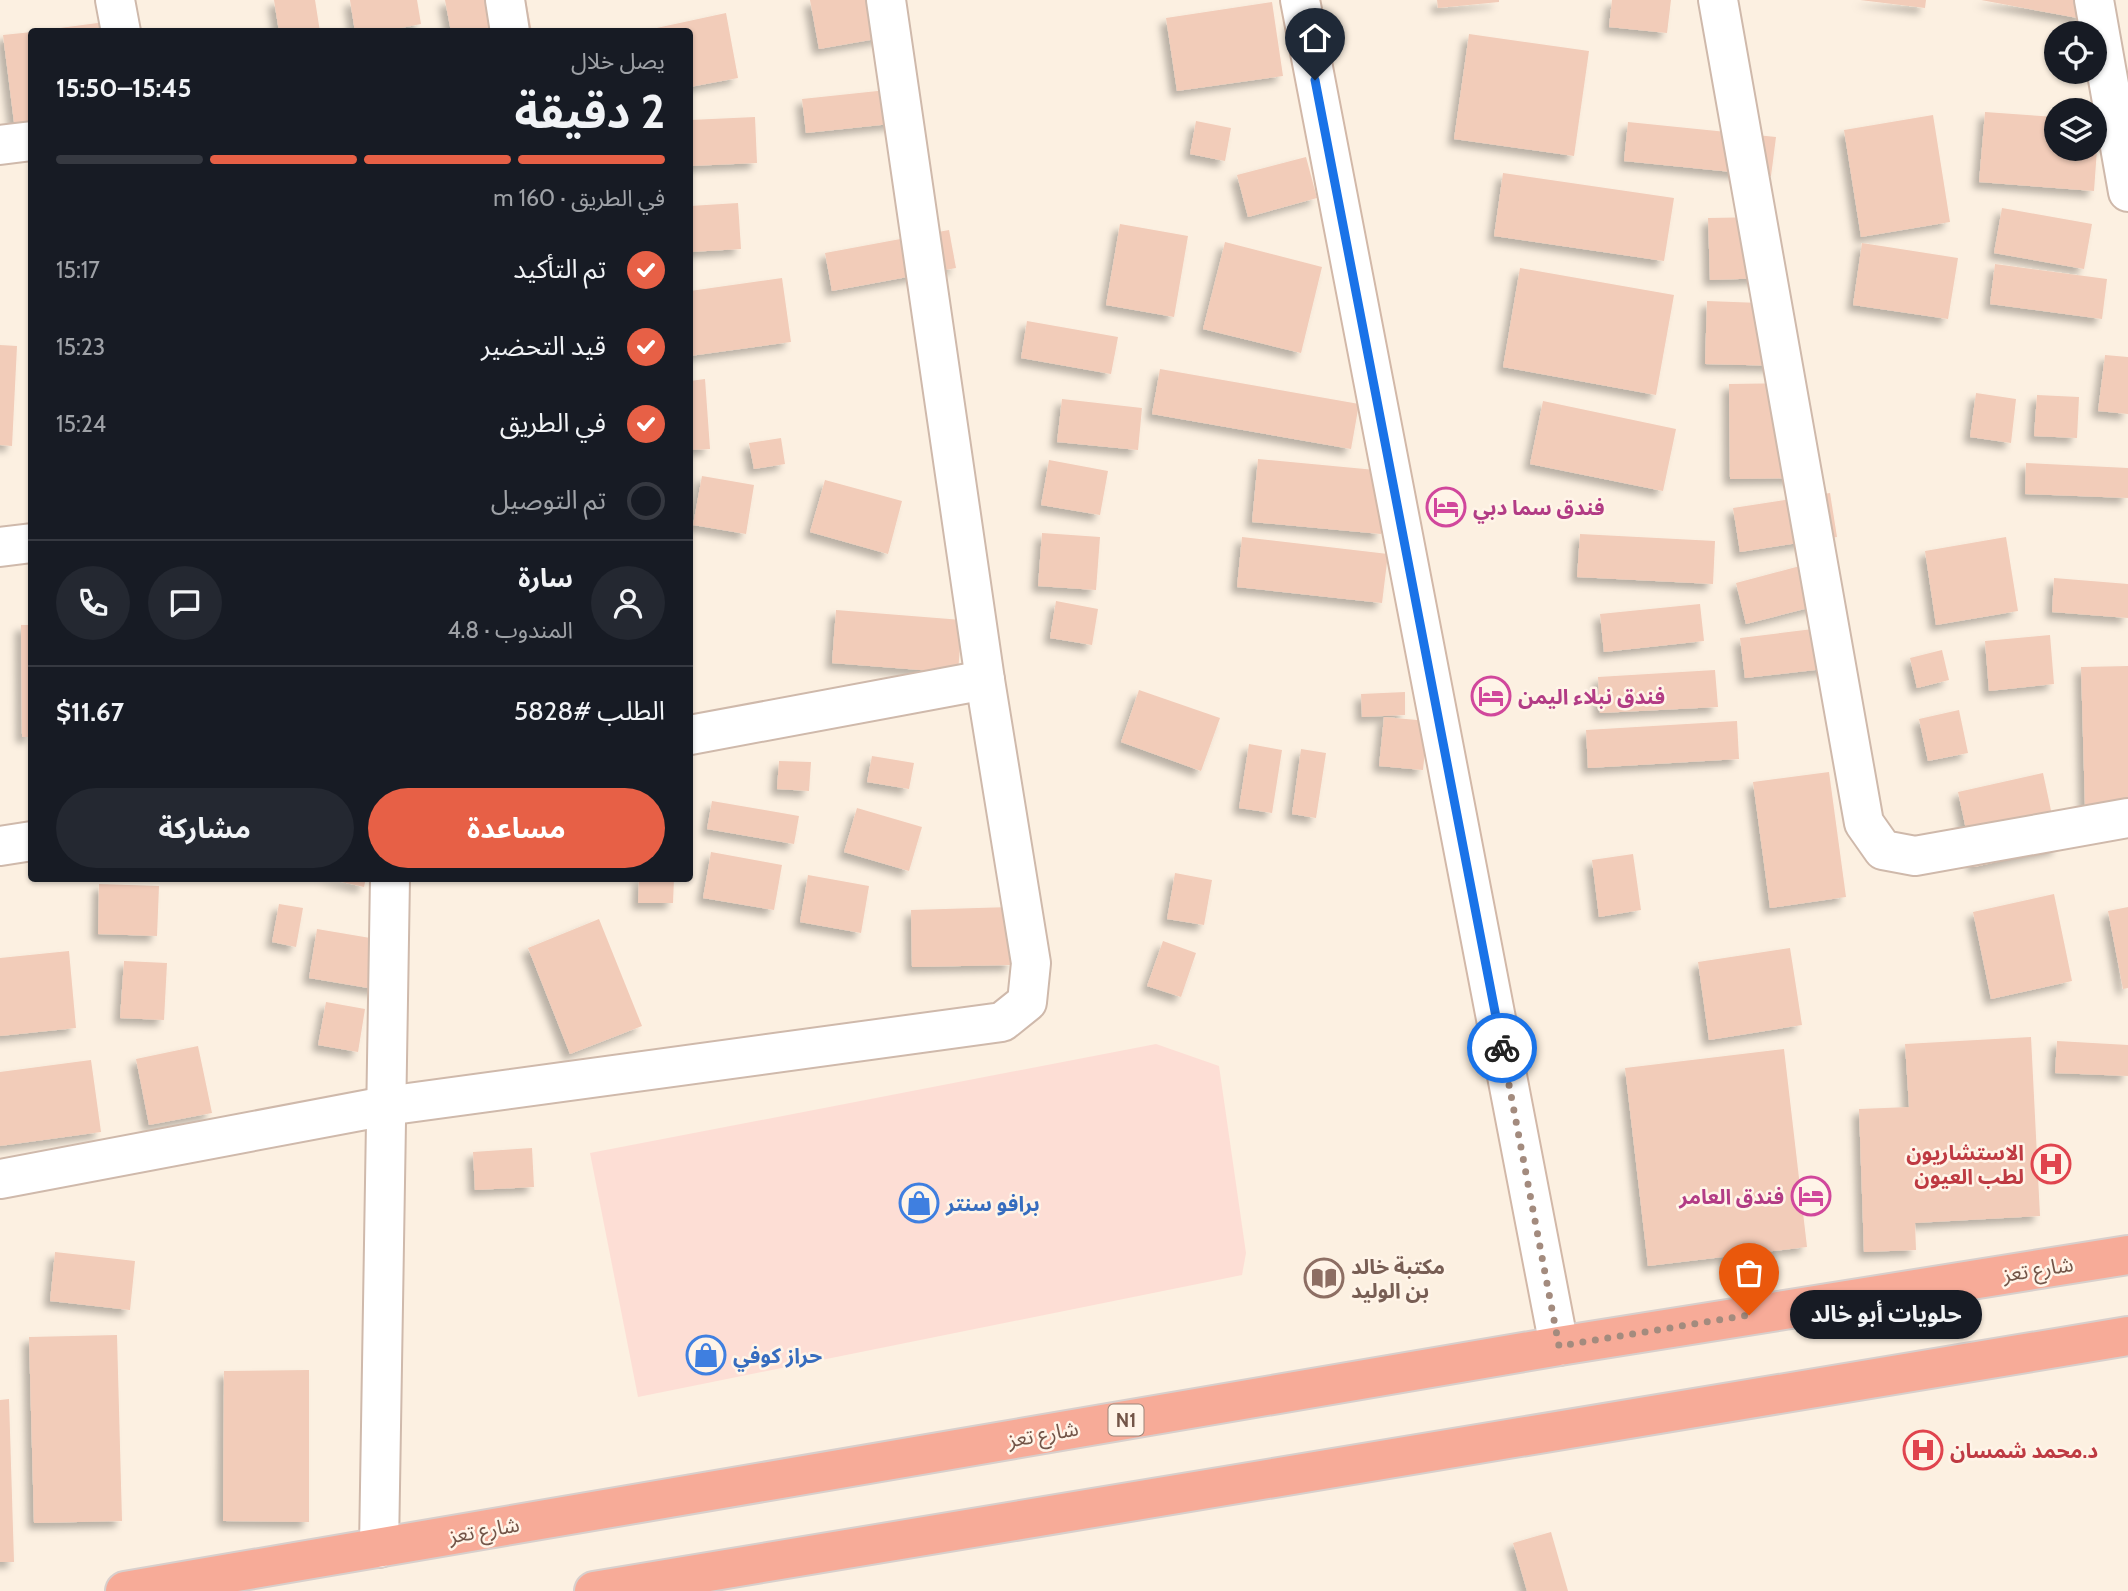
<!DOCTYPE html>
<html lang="ar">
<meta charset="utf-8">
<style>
:root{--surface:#171b24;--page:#242831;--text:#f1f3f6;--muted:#9ea1a6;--line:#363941;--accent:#e76046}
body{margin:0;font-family:Cabin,"Noto Sans Arabic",sans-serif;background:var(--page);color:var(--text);direction:rtl;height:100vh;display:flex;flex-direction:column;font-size:26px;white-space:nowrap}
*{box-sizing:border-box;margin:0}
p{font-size:23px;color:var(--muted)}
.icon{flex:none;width:38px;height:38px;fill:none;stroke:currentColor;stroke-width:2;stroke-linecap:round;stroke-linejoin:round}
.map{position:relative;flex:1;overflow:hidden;direction:ltr}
.side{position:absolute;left:28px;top:28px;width:665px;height:854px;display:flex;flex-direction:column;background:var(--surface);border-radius:7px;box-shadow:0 2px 5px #0004;direction:rtl}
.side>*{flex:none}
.fabs{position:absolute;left:2044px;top:21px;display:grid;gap:14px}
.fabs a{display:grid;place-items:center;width:63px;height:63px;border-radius:50%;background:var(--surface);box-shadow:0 2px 5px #0004;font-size:35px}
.pin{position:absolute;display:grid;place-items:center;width:60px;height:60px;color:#fff;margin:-72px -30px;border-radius:50% 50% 50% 0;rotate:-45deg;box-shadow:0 0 7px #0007}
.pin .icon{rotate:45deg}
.courier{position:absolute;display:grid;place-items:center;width:70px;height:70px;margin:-35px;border:5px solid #1a73e8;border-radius:50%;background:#fff;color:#222;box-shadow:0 2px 9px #0007}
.bubble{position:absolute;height:49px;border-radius:24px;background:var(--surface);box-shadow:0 2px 5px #0004;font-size:23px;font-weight:700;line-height:49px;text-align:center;direction:rtl}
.head em{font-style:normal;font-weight:700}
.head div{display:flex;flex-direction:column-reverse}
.head{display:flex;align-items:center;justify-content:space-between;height:119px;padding:0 28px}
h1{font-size:46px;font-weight:700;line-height:52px}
.bar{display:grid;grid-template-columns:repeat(4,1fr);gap:10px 7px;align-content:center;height:84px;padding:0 28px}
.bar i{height:9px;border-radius:5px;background:var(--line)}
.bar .active{background:var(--accent)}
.bar p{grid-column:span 4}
.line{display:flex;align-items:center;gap:18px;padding:0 28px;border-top:2px solid var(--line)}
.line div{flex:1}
.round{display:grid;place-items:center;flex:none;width:74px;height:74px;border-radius:37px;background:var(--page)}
ol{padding:0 28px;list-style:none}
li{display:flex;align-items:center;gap:21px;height:77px}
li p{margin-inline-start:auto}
li .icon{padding:7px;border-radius:50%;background:var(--accent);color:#fff;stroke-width:4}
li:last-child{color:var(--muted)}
li i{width:38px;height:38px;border:4px solid var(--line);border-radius:50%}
.primary-button{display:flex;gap:14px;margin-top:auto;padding:14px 28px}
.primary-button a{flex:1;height:80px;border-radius:42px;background:var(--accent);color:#fff;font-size:28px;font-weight:700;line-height:80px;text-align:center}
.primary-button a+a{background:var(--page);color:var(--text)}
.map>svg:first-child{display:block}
</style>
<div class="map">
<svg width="2128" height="1591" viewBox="0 0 2128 1591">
<defs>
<filter id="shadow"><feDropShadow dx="-6" dy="6" stdDeviation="3.5" flood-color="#0004"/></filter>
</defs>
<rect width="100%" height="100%" fill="#fcf0e1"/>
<polygon fill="#fdded5" points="1156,1044 1219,1066 1246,1253 1242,1275 638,1397 590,1153"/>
<g fill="#f2ccb9" filter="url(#shadow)">
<polygon points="274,0 315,0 320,32 279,32"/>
<polygon points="350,0 417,0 421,24 381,32 355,32"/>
<polygon points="445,0 526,0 532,32 451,32"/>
<polygon points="810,0 887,0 893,36 819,49"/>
<polygon points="1437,0 1499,0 1499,2 1438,8"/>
<polygon points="1612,0 1671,0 1667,33 1609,27"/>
<polygon points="1860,0 1926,0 1925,8"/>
<polygon points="1981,0 2087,0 2083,19"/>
<polygon points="1272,2 1283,76 1177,91 1166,18"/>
<polygon points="726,13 738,78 690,87 690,32 638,32"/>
<polygon points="120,20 122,32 45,32 45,30"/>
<polygon points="32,32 32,144 17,146 3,35"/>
<polygon points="1469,34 1589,51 1574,156 1454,139"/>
<polygon points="906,88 909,122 806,133 802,99"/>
<polygon points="1985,112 2056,117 2056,149 2095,149 2095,120 2099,121 2094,191 1979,182"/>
<polygon points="1933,115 1950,222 1861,237 1844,130"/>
<polygon points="755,117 757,163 690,166 690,120"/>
<polygon points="1196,121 1231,128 1225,161 1190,154"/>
<polygon points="1628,122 1776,137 1771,176 1624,161"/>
<polygon points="1306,157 1317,198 1248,217 1237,175"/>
<polygon points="1503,173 1674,198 1664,261 1494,236"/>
<polygon points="738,203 741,249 690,252 690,206"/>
<polygon points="2002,208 2092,224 2084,269 1994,253"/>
<polygon points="1766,217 1768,278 1710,280 1708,218"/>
<polygon points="1120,224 1188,236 1174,317 1106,305"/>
<polygon points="949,230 956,268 832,291 825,253"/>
<polygon points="1225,242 1322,267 1301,353 1203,329"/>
<polygon points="1862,243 1958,258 1948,319 1853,305"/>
<polygon points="1995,264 2107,279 2102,319 1990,304"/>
<polygon points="1520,268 1674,295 1656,395 1503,367"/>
<polygon points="782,278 791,342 690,356 690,291"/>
<polygon points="1707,301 1787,304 1785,366 1705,364"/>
<polygon points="1027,321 1118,337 1111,374 1021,358"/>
<polygon points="0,345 17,346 12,446 0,445"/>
<polygon points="2105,355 2128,357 2128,414 2098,411"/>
<polygon points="1160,369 1359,404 1351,449 1152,414"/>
<polygon points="705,379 710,449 690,450 690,381"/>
<polygon points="1803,383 1804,478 1730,479 1729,384"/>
<polygon points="1976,393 2016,399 2011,443 1970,437"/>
<polygon points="2037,395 2079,397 2077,438 2034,436"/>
<polygon points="1062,399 1142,408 1138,450 1057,442"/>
<polygon points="1543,401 1676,429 1663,491 1530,464"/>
<polygon points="781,438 785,464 754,469 749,443"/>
<polygon points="1258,459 1386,471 1381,534 1252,522"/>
<polygon points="1049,460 1108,471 1100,515 1041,505"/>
<polygon points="2026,463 2128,468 2128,498 2025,494"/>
<polygon points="702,476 754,485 746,534 693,525"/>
<polygon points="825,480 902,501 888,554 810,532"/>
<polygon points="1830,493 1837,537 1740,552 1733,508"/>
<polygon points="1042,533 1100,537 1096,590 1038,586"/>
<polygon points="1580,534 1715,541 1713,584 1577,577"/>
<polygon points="1242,537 1388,554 1382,603 1237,587"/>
<polygon points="2006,537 2018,611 1936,625 1925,551"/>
<polygon points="1830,558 1840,600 1746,624 1736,583"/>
<polygon points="2054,578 2128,584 2128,618 2052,612"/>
<polygon points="1056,601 1098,609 1092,645 1050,638"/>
<polygon points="1700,604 1704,641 1604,652 1600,614"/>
<polygon points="836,610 962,620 958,673 832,663"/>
<polygon points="21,625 32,625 32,737 22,737"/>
<polygon points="1846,625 1850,666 1745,678 1740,638"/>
<polygon points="2050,635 2054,684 1989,691 1985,641"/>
<polygon points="1942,650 1949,680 1917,688 1910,658"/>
<polygon points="2128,666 2128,806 2085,807 2081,667"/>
<polygon points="1715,670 1718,707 1600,713 1598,677"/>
<polygon points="1139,690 1220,718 1201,771 1121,742"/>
<polygon points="1405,692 1405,715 1362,717 1361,694"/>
<polygon points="1959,710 1968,753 1928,761 1919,719"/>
<polygon points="1384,717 1428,721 1423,770 1379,766"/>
<polygon points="1737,721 1739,759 1588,768 1586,730"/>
<polygon points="1249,744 1282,750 1272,813 1239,808"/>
<polygon points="1301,749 1326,753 1316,818 1292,814"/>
<polygon points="872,756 914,763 909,789 867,782"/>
<polygon points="779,761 811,762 809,791 777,789"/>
<polygon points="1829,772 1846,897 1770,908 1753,782"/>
<polygon points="2043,773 2059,848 1974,867 1958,792"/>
<polygon points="712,801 799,816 794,844 707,829"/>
<polygon points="857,808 922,827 909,871 844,852"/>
<polygon points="711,852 782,865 774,910 703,898"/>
<polygon points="1633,854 1641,910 1599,917 1592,860"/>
<polygon points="1175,873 1212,880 1204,925 1167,919"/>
<polygon points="808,875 869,886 861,933 800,922"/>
<polygon points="324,878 366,878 364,887"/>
<polygon points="639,878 674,878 673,903 638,903"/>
<polygon points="99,884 159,886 157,936 98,934"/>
<polygon points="2054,894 2072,981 1991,999 1973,912"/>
<polygon points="279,904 303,908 296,947 272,942"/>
<polygon points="1011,907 1012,965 912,967 911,910"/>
<polygon points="2128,907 2128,988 2123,989 2108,911"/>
<polygon points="599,919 642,1026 570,1054 528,948"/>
<polygon points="317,929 388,941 380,990 309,978"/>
<polygon points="1163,941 1196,953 1181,997 1147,986"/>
<polygon points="1790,948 1802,1025 1709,1040 1698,962"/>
<polygon points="69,951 76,1028 0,1036 0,958"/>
<polygon points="124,961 167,963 164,1020 120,1018"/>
<polygon points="326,1002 365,1009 358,1052 318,1045"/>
<polygon points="2031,1037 2040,1216 1915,1223 1916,1250 1864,1252 1859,1109 1909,1107 1905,1044"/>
<polygon points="2057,1041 2128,1045 2128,1076 2055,1073"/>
<polygon points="198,1046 212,1113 149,1125 136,1059"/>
<polygon points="1784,1049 1807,1247 1648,1266 1625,1068"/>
<polygon points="91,1060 101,1132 0,1146 0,1072"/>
<polygon points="532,1148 534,1187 475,1190 473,1152"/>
<polygon points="55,1252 135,1261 130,1310 50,1301"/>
<polygon points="117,1335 122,1521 34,1523 29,1337"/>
<polygon points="309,1370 309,1522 223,1521 224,1371"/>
<polygon points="9,1399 14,1562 0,1562 0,1400"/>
<polygon points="1551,1532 1568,1591 1527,1591 1513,1543"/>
</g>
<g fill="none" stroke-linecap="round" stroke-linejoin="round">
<defs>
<g id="street">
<polyline points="115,0 121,32"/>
<polyline points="505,0 510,32"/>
<polyline points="1718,0 1864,823 1883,850 1915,856 2128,818"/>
<polyline points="2094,0 2128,192"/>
<polyline points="0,145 32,141"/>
<polyline points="0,547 32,543"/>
<polyline points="690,735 985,680"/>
<polyline points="0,846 32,841"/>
<polyline points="0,1179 386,1106 1002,1022 1027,1002 1031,963 985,680 886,0"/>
<polyline points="379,1548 390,878"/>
</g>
<polyline id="secondary" points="1300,0 1559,1346"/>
<g id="highway">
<polyline points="125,1591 1559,1346 2128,1255"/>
<polyline points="594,1591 2128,1336"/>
</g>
</defs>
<use href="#street" stroke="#cfb9ab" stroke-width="42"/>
<use href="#secondary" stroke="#d2b8a8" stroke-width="42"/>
<use href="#highway" stroke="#d8cfcc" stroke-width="42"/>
<use href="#street" stroke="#fff" stroke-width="38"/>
<use href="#secondary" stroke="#fff" stroke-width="38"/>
<use href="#highway" stroke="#f7ab98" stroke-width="38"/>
</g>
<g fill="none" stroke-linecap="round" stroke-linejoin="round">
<polyline stroke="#a38b7e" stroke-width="7" stroke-dasharray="0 12.6" points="1502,1048 1559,1346 1749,1315"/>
<polyline stroke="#1a73e8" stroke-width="9" points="1315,80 1502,1048"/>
</g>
<defs>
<symbol id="hotel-ring" viewBox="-11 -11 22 22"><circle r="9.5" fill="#fff4e8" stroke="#d1479c" stroke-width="1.5"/><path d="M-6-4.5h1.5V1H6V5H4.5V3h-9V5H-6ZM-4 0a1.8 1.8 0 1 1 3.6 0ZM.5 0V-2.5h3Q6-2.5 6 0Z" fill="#d1479c"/></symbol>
<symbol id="hospital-ring" viewBox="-11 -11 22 22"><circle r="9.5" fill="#fff4e8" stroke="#e0444e" stroke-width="1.5"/><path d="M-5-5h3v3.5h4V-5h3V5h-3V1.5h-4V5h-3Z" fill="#e0444e"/></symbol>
<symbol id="shop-ring" viewBox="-11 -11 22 22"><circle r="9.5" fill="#fff4e8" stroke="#3f7fe0" stroke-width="1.5"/><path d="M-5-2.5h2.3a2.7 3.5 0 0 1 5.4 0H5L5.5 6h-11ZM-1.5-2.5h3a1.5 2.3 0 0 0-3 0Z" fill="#3f7fe0"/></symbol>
<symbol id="library-ring" viewBox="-11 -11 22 22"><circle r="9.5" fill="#fff4e8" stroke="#8d6e63" stroke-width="1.5"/><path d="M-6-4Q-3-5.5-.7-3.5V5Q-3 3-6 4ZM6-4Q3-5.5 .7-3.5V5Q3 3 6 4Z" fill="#8d6e63"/></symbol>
</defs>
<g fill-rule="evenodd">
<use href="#hotel-ring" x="1424" y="485" width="44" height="44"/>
<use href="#hotel-ring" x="1469" y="674" width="44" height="44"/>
<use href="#hospital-ring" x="2029" y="1142" width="44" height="44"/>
<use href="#hotel-ring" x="1789" y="1174" width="44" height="44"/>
<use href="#shop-ring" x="897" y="1181" width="44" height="44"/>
<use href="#library-ring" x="1302" y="1256" width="44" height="44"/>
<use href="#shop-ring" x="684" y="1333" width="44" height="44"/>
<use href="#hospital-ring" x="1901" y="1428" width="44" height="44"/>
</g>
<g text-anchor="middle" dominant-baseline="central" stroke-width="5" stroke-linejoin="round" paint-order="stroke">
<rect fill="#fff4e8" stroke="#9d8578" stroke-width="2" x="1108.5" y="1404.5" width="35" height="31" rx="5"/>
<g font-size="19" font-weight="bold" fill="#735548">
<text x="1126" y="1420">N1</text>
</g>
<g font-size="21" font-weight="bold" fill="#b23c85" stroke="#fff4e8" text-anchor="start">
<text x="1473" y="507">فندق سما دبي</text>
<text x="1518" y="696">فندق نبلاء اليمن</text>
<text x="1784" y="1196" text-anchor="end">فندق العامر</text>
</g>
<g font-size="21" font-weight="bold" fill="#be3a42" stroke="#fff4e8" text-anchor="end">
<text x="2024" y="1152">الاستشاريون<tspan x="2024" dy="24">لطب العيون</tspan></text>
<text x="1950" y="1450" text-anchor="start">د.محمد شمسان</text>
</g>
<g font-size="21" font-weight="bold" fill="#366cbe" stroke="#fff4e8" text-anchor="start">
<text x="946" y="1203">برافو سنتر</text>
<text x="733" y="1355">حراز كوفي</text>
</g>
<g font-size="21" font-weight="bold" fill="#785e54" stroke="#fff4e8" text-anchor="start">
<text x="1351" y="1266">مكتبة خالد<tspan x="1351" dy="24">بن الوليد</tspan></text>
</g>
<g font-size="21" fill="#735548" stroke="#fff4e8">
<text transform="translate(2038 1269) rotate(-9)">شارع تعز</text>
<text transform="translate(1043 1434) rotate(-10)">شارع تعز</text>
<text transform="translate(484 1530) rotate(-10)">شارع تعز</text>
</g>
</g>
</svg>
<div class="fabs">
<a><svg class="icon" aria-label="locate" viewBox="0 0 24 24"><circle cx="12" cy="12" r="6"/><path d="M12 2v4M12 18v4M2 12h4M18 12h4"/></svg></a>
<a><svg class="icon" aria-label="layers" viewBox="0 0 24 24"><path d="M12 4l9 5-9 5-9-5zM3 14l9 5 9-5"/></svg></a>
</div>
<div class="pin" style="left:1749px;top:1315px;background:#ea580c"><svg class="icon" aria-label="bag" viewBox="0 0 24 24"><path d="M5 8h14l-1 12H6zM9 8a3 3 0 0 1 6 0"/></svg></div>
<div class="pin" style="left:1315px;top:80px;background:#1f2937"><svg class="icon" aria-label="home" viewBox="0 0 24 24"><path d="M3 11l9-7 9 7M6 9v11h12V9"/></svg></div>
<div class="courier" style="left:1502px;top:1048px"><svg class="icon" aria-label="bike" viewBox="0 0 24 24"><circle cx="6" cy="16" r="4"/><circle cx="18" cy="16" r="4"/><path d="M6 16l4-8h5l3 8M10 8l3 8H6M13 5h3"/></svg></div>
<div class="bubble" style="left:1790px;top:1290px;width:192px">حلويات أبو خالد</div>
<section class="side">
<div class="head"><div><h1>2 دقيقة</h1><p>يصل خلال</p></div><em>15:45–15:50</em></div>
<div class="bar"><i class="active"></i><i class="active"></i><i class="active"></i><i></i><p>في الطريق · 160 m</p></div>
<ol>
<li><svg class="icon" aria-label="check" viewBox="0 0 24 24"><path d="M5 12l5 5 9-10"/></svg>تم التأكيد<p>15:17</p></li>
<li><svg class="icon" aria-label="check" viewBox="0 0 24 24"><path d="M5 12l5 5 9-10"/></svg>قيد التحضير<p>15:23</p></li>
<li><svg class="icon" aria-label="check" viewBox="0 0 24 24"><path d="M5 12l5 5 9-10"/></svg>في الطريق<p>15:24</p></li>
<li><i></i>تم التوصيل</li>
</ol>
<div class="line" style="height:126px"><a class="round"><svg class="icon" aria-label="person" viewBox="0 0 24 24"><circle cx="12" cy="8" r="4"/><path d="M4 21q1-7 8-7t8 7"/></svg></a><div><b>سارة</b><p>المندوب · 4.8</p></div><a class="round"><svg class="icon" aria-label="chat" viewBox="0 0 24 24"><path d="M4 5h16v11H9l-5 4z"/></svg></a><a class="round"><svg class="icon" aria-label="phone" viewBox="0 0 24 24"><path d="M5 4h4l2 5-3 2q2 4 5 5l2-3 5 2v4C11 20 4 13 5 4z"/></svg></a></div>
<div class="line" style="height:91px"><div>الطلب #5828</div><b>$11.67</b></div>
<div class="primary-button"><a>مساعدة</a><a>مشاركة</a></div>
</section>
</div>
